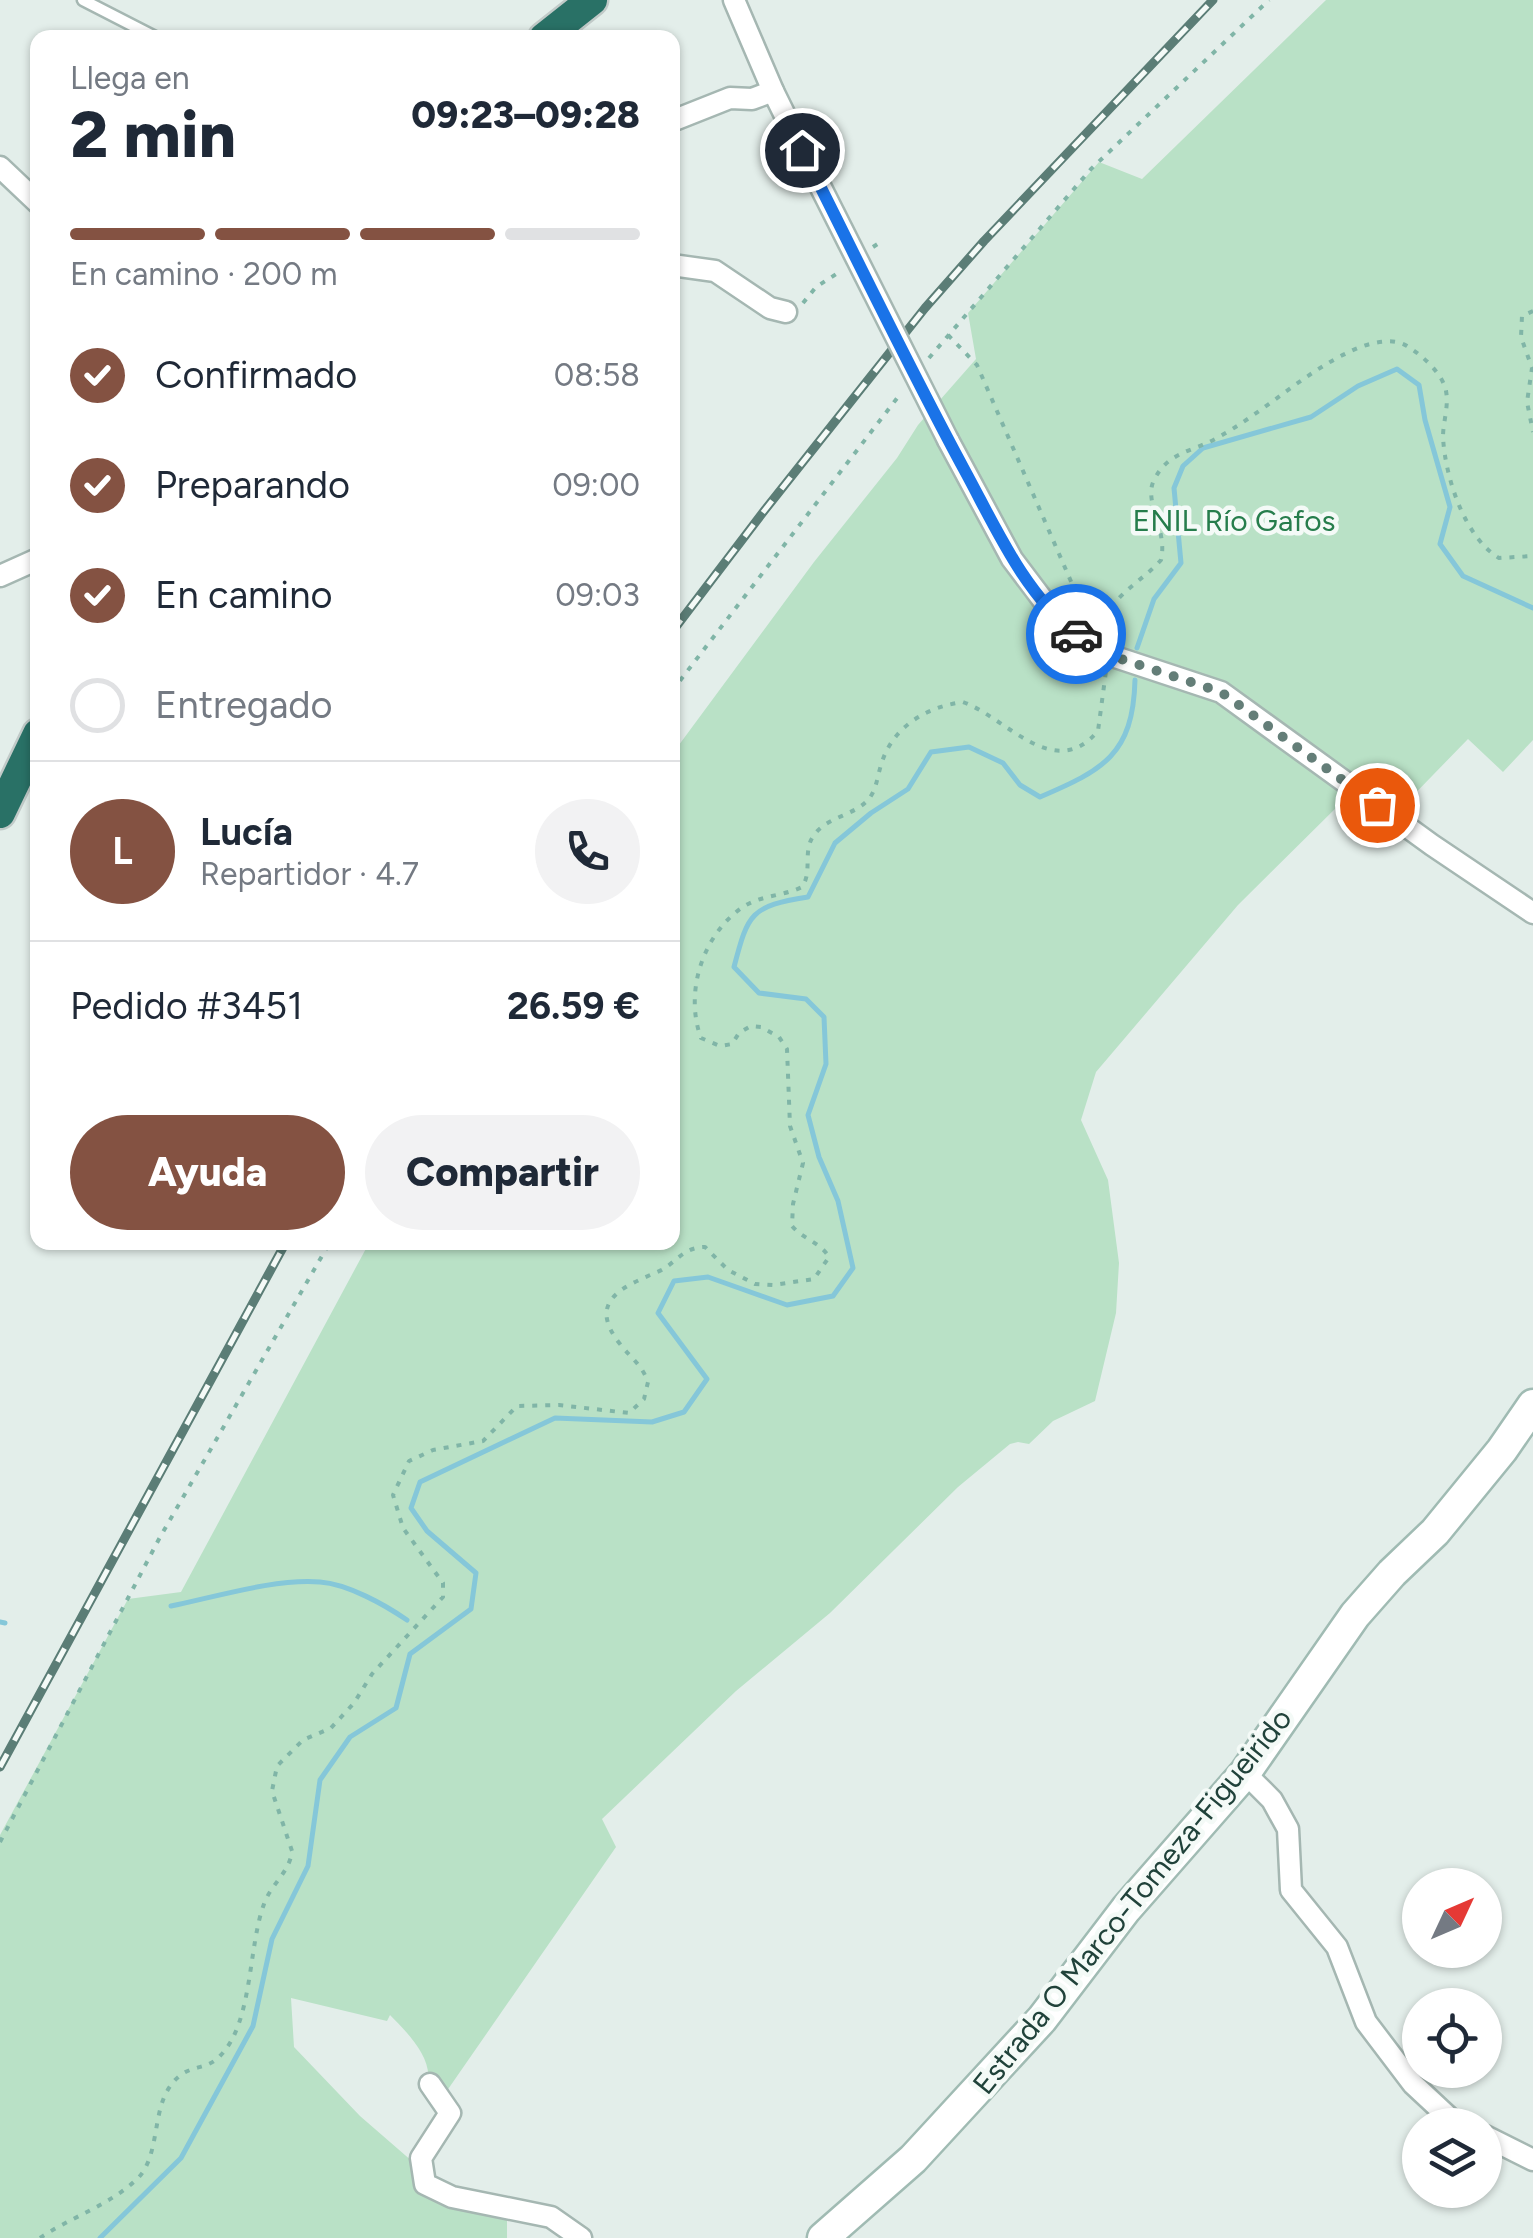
<!DOCTYPE html>
<html lang="es">
<meta charset="utf-8">
<style>
:root{--surface:#fff;--page:#f2f2f3;--text:#1f2937;--muted:#747a83;--line:#e0e1e3;--accent:#845242}
body{margin:0;font-family:Figtree,sans-serif;background:var(--page);color:var(--text);height:100vh;display:flex;flex-direction:column;font-size:38px;white-space:nowrap}
*{box-sizing:border-box;margin:0}
p{font-size:32px;color:var(--muted)}
.icon{flex:none;width:55px;height:55px;fill:none;stroke:currentColor;stroke-width:2;stroke-linecap:round;stroke-linejoin:round}
.map{position:relative;flex:1;overflow:hidden}
.sheet{position:absolute;left:30px;top:30px;width:650px;height:1220px;display:flex;flex-direction:column;background:var(--surface);border-radius:20px;box-shadow:0 2px 8px #0004}
.sheet>*{flex:none}
.needle{width:65px;rotate:46deg}
.tools{position:absolute;left:1402px;top:1868px;display:grid;gap:20px}
.tools a{display:grid;place-items:center;width:100px;height:100px;border-radius:50%;background:var(--surface);box-shadow:0 2px 8px #0004;font-size:50px}
.pin{position:absolute;display:grid;place-items:center;width:85px;height:85px;color:#fff;margin:-42px;border:5px solid #fff;border-radius:50%;box-shadow:0 2px 10px #0007}
.courier{position:absolute;display:grid;place-items:center;width:100px;height:100px;margin:-50px;border:8px solid #1a73e8;border-radius:50%;background:#fff;color:#222;box-shadow:0 2px 12px #0007}
.overview em{font-style:normal;font-weight:800}
.overview div{display:flex;flex-direction:column-reverse}
.overview{display:flex;align-items:center;justify-content:space-between;height:170px;padding:0 40px}
h1{font-size:65px;font-weight:800;line-height:75px}
.bar{display:grid;grid-template-columns:repeat(4,1fr);gap:15px 10px;align-content:center;height:120px;padding:0 40px}
.bar i{height:12px;border-radius:8px;background:var(--line)}
.bar .on{background:var(--accent)}
.bar p{grid-column:span 4}
.line{display:flex;align-items:center;gap:25px;padding:0 40px;border-top:2px solid var(--line)}
.line div{flex:1}
.round{display:grid;place-items:center;flex:none;width:105px;height:105px;border-radius:52px;background:var(--page)}
ol{padding:0 40px;list-style:none}
li{display:flex;align-items:center;gap:30px;height:110px}
li p{margin-inline-start:auto}
li .icon{padding:10px;border-radius:50%;background:var(--accent);color:#fff;stroke-width:4}
li:last-child{color:var(--muted)}
li i{width:55px;height:55px;border:5px solid var(--line);border-radius:50%}
.action{display:flex;gap:20px;margin-top:auto;padding:20px 40px}
.action a{flex:1;height:115px;border-radius:60px;background:var(--accent);color:#fff;font-size:40px;font-weight:800;line-height:115px;text-align:center}
.action a+a{background:var(--page);color:var(--text)}
.map>svg:first-child{display:block}
</style>
<div class="map">
<svg width="1533" height="2238" viewBox="0 0 1533 2238">
<rect width="100%" height="100%" fill="#e3eeea"/>
<path fill="#b9e1c6" d="M1326,0H1533V740L1503,772L1468,739L1397,812L1361,793L1346,798L1238,905L1096,1072L1081,1120L1108,1180L1119,1263L1116,1313L1095,1401L1053,1421L1029,1444L1018,1442L1010,1444L958,1487L830,1613L736,1691L602,1819L616,1847L444,2095L428,2079C431,2056 405,2030 390,2015L387,2021L291,1998L294,2047L360,2116L413,2162L415,2173L507,2206V2238H0V1835L128,1599L181,1592L369,1243L672,1242L673,753L814,562L897,458L918,425L976,359L968,313L1099,162L1142,179Z"/>
<g fill="none" stroke-linecap="round" stroke-linejoin="round">
<g stroke="#85c7d9" stroke-width="5">
<polyline points="1137,648 1154,599 1181,563 1174,488 1183,466 1203,448 1311,417 1358,386 1397,369 1419,385 1425,420 1450,507 1440,544 1463,576 1533,608"/>
<path d="M171,1606C215,1597 277,1578 320,1582C348,1584 385,1605 407,1620"/>
<polyline points="0,1622 5,1623"/>
<path d="M100,2238L181,2158L253,2026L272,1939L308,1866L320,1780L350,1737L396,1708L410,1654L471,1609L476,1573L427,1531L411,1508L420,1482L555,1418L652,1422L684,1412L707,1379L658,1313L674,1281L708,1277L787,1305L833,1296L853,1268L838,1201L819,1157L808,1115L826,1064L824,1017L806,999L759,993L734,967C748,913 751,906 808,897L835,843L871,813L908,789L931,752L969,747L1003,763L1020,785L1040,797C1103,770 1133,755 1135,680"/>
</g>
<defs>
<polyline id="lane" points="83,0 157,38"/>
<g id="street">
<polyline points="734,0 773,91 802,150"/>
<polyline points="672,121 730,98 752,99 773,91"/>
<polyline points="0,167 38,203"/>
<polyline points="672,265 715,271 770,308 786,312"/>
<polyline points="948,440 1012,559 1058,620 1094,650 1221,692 1432,845 1533,913"/>
<polyline points="0,576 38,559"/>
<polyline points="1245,1773 1272,1800 1288,1829 1291,1890 1337,1947 1366,2022 1413,2084 1457,2125"/>
<polyline points="430,2084 450,2113 421,2158 425,2184 452,2197 551,2217 581,2238"/>
<polyline points="1485,2136 1533,2160"/>
</g>
<polyline id="secondary" points="823,2238 913,2159 1042,2019 1126,1909 1245,1773 1355,1615 1392,1573 1435,1532 1502,1450 1533,1405"/>
<g id="highway">
<polyline points="544,38 592,0"/>
<polyline points="0,813 38,734"/>
</g>
</defs>
<use href="#lane" stroke="#a5b7b2" stroke-width="15"/>
<use href="#street" stroke="#a5b7b2" stroke-width="25"/>
<use href="#secondary" stroke="#a0bbb3" stroke-width="35"/>
<use href="#highway" stroke="#c1cac8" stroke-width="35"/>
<g stroke="#80b5a7" stroke-width="4" stroke-dasharray="5 8" stroke-linecap="butt">
<polyline points="873,247 882,241"/>
<polyline points="803,303 816,287 841,271"/>
<polyline points="1533,311 1522,316 1521,337 1532,368 1527,402 1533,432"/>
<polyline points="948,335 977,365 1086,616"/>
<polyline points="929,358 1091,169 1269,0"/>
<path d="M1103,632C1104,599 1141,583 1161,560C1168,529 1143,502 1154,480C1168,452 1191,452 1215,439C1262,414 1302,374 1349,352C1365,344 1391,336 1407,346C1422,355 1443,374 1446,391C1449,406 1443,422 1443,437C1445,476 1464,537 1499,558L1533,556"/>
<polyline points="672,691 901,393"/>
<polyline points="0,1842 159,1539 330,1242"/>
<path d="M40,2238C71,2217 110,2205 137,2179C158,2159 153,2119 166,2093C184,2060 203,2074 220,2056C253,2023 248,1947 264,1904C271,1884 290,1872 292,1851L272,1791L277,1766L303,1740L331,1728L354,1703L372,1674L443,1597V1583L403,1528L393,1495L409,1461L433,1450L483,1441L517,1406L559,1405L629,1413L644,1399L648,1382C642,1365 631,1358 620,1344C586,1301 623,1287 657,1272C675,1265 682,1247 705,1247L728,1270L755,1284L773,1285L814,1279L829,1257C821,1243 803,1239 792,1226L793,1204L803,1163L790,1126L787,1049L779,1037L761,1027L751,1026L739,1033L732,1044L720,1046L701,1038C684,992 703,934 743,907C761,895 784,896 802,887C813,871 802,851 814,835C827,817 852,816 867,801C876,792 877,778 881,765C892,727 926,707 963,702C1007,718 1054,783 1098,731L1106,671"/>
</g>
<use href="#lane" stroke="#fff" stroke-width="10"/>
<use href="#street" stroke="#fff" stroke-width="20"/>
<use href="#secondary" stroke="#fff" stroke-width="30"/>
<use href="#highway" stroke="#297166" stroke-width="30"/>
<defs>
<g id="rail">
<polyline points="672,632 764,511 925,308 984,241 1213,0"/>
<polyline points="0,1767 286,1242"/>
</g>
</defs>
<use href="#rail" stroke="#5b7d76" stroke-width="9"/>
<use href="#rail" stroke="#f4faf7" stroke-width="5" stroke-dasharray="15" stroke-linecap="butt"/>
<defs>
<polyline id="street-bridge" points="802,150 948,440"/>
</defs>
<use href="#street-bridge" stroke="#a5b7b2" stroke-width="25" stroke-linecap="butt"/>
<use href="#street-bridge" stroke="#fff" stroke-width="20"/>
</g>
<g fill="none" stroke-linecap="round" stroke-linejoin="round">
<polyline stroke="#647e78" stroke-width="10" stroke-dasharray="0 18" points="1076,634 1094,650 1221,692 1377,805"/>
<path stroke="#1a73e8" stroke-width="12" d="M802,150C856,257 908,366 965,471C996,528 1024,593 1076,634"/>
</g>
<g text-anchor="middle" dominant-baseline="central" stroke-width="9" stroke-linejoin="round" paint-order="stroke">
<g font-size="30" fill="#267d4c" stroke="#f4faf7">
<text x="1234" y="520">ENIL Río Gafos</text>
</g>
<g font-size="30" fill="#20423a" stroke="#f4faf7">
<text transform="translate(1132 1901) rotate(-51)">Estrada O Marco-Tomeza-Figueirido</text>
</g>
</g>
</svg>
<div class="tools">
<a><svg class="needle" viewBox="-14 -14 28 28"><path d="M0-13l5 13h-10z" fill="#e53935"/><path d="M0 13l5-13h-10z" fill="#747a83"/></svg></a>
<a><svg class="icon" aria-label="locate" viewBox="0 0 24 24"><circle cx="12" cy="12" r="6"/><path d="M12 2v4M12 18v4M2 12h4M18 12h4"/></svg></a>
<a><svg class="icon" aria-label="layers" viewBox="0 0 24 24"><path d="M12 4l9 5-9 5-9-5zM3 14l9 5 9-5"/></svg></a>
</div>
<div class="pin" style="left:1377px;top:805px;background:#ea580c"><svg class="icon" aria-label="bag" viewBox="0 0 24 24"><path d="M5 8h14l-1 12H6zM9 8a3 3 0 0 1 6 0"/></svg></div>
<div class="pin" style="left:802px;top:150px;background:#1f2937"><svg class="icon" aria-label="home" viewBox="0 0 24 24"><path d="M3 11l9-7 9 7M6 9v11h12V9"/></svg></div>
<div class="courier" style="left:1076px;top:634px"><svg class="icon" aria-label="car" viewBox="0 0 24 24"><path d="M5 17H2v-5l4-1 3-4h7l3 4 3 1v5h-3M9 17h6M6 11h13"/><circle cx="7" cy="17" r="2"/><circle cx="17" cy="17" r="2"/></svg></div>
<section class="sheet">
<div class="overview"><div><h1>2 min</h1><p>Llega en</p></div><em>09:23–09:28</em></div>
<div class="bar"><i class="on"></i><i class="on"></i><i class="on"></i><i></i><p>En camino · 200 m</p></div>
<ol>
<li><svg class="icon" aria-label="check" viewBox="0 0 24 24"><path d="M5 12l5 5 9-10"/></svg>Confirmado<p>08:58</p></li>
<li><svg class="icon" aria-label="check" viewBox="0 0 24 24"><path d="M5 12l5 5 9-10"/></svg>Preparando<p>09:00</p></li>
<li><svg class="icon" aria-label="check" viewBox="0 0 24 24"><path d="M5 12l5 5 9-10"/></svg>En camino<p>09:03</p></li>
<li><i></i>Entregado</li>
</ol>
<div class="line" style="height:180px"><b class="round" style="background:var(--accent);color:#fff">L</b><div><b>Lucía</b><p>Repartidor · 4.7</p></div><a class="round"><svg class="icon" aria-label="phone" viewBox="0 0 24 24"><path d="M5 4h4l2 5-3 2q2 4 5 5l2-3 5 2v4C11 20 4 13 5 4z"/></svg></a></div>
<div class="line" style="height:130px"><div>Pedido #3451</div><b>26.59 €</b></div>
<div class="action"><a>Ayuda</a><a>Compartir</a></div>
</section>
</div>
